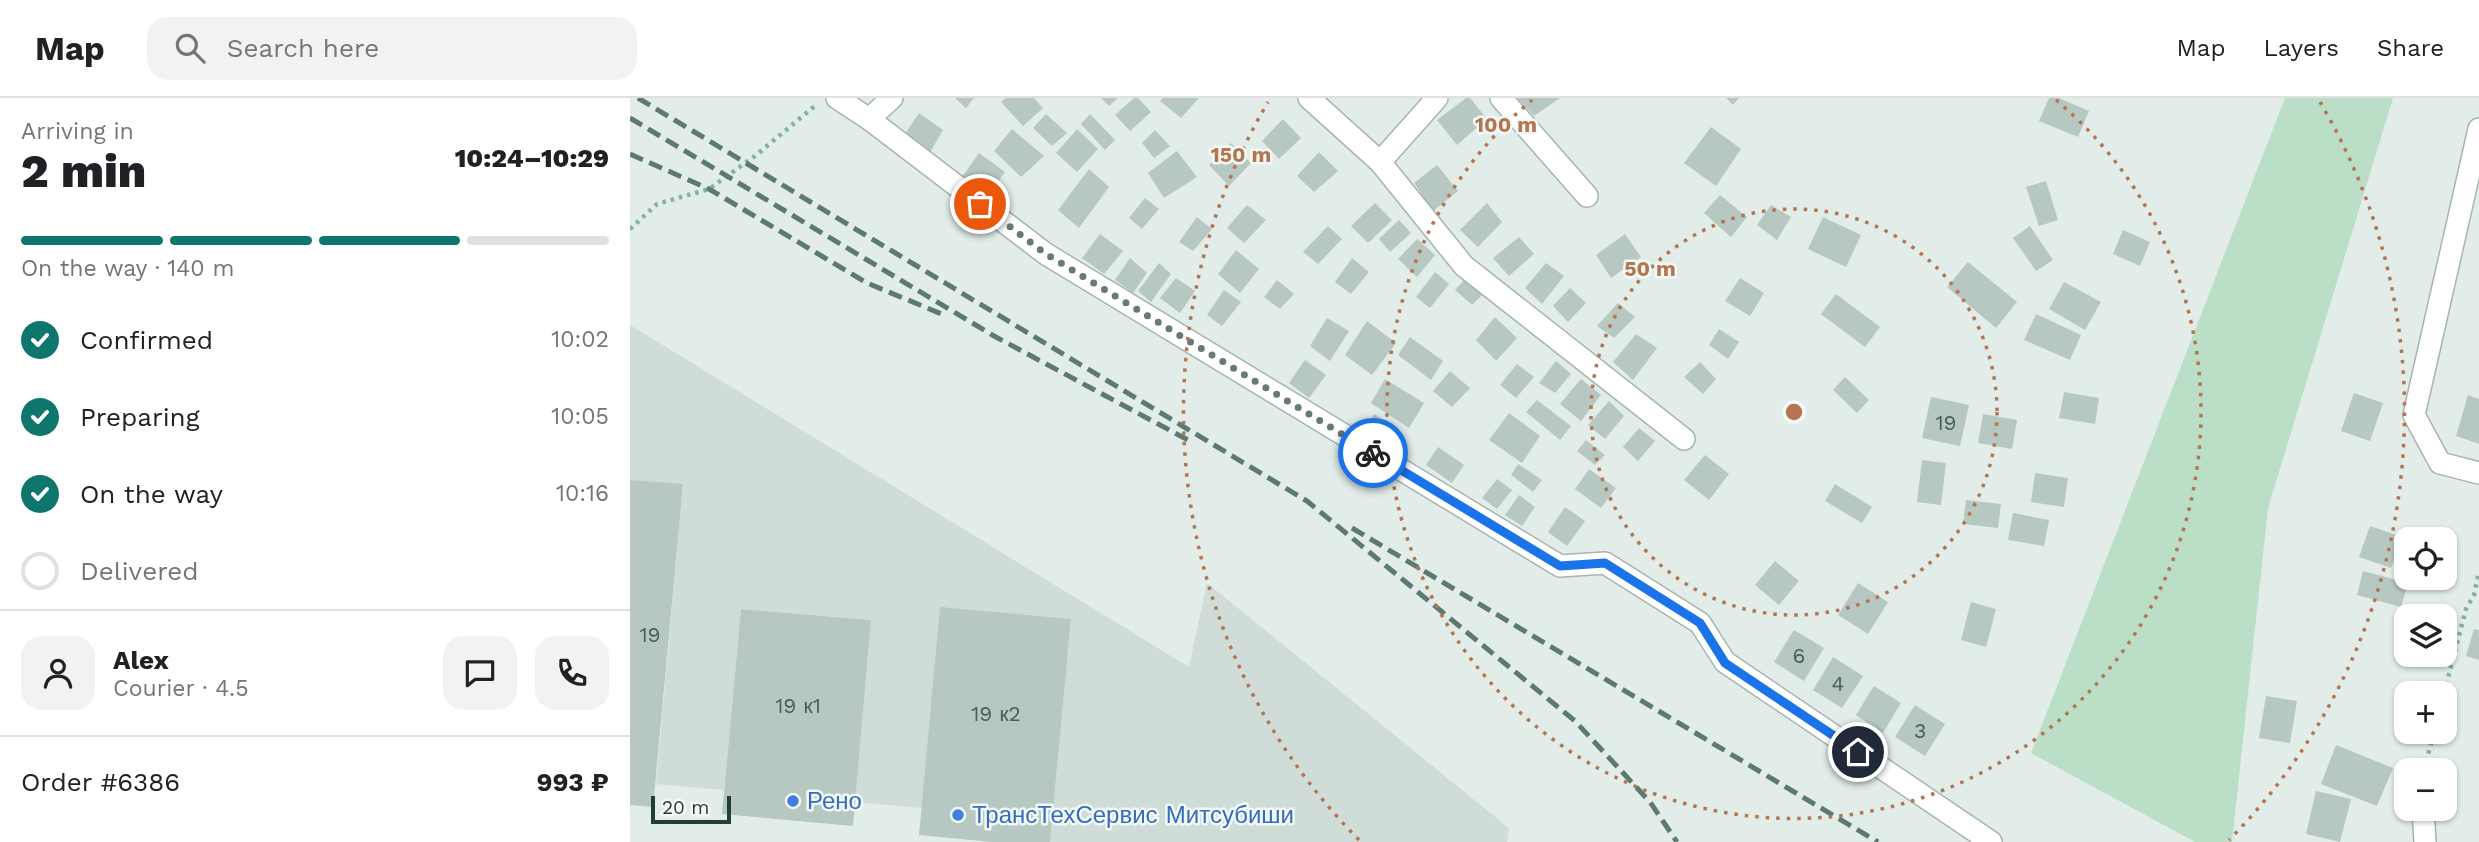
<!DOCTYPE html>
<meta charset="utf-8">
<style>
:root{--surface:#fff;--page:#f2f2f2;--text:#202124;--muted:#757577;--line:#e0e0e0;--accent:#0f766e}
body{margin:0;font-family:"Work Sans",sans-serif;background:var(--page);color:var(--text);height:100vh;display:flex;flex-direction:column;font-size:26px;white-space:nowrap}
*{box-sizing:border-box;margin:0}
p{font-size:23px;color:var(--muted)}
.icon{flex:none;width:38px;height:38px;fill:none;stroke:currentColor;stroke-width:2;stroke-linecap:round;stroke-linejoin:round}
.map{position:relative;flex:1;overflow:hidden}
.side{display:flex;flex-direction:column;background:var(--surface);width:630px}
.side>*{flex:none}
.controls{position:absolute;left:1764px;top:429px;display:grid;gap:14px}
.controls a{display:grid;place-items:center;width:63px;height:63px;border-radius:14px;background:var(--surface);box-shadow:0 2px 5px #0004;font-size:35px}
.scale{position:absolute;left:21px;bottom:18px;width:80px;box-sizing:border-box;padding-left:7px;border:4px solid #223e39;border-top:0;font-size:19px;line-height:24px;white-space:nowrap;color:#223e39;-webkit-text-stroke:5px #f3f9f6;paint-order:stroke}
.pin{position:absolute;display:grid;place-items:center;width:60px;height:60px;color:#fff;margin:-30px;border:4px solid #fff;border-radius:50%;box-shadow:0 2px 7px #0007}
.courier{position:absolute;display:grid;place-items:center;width:70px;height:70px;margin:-35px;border:5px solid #1a73e8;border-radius:50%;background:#fff;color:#222;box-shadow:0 2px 9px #0007}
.summary em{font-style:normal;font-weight:800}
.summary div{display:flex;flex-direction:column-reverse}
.summary{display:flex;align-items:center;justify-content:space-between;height:119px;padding:0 21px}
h1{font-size:46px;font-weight:800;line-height:52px}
.bar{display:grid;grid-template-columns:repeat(4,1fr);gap:10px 7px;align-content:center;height:84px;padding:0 21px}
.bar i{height:9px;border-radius:5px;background:var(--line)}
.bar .current{background:var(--accent)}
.bar p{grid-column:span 4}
.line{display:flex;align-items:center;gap:18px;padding:0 21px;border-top:2px solid var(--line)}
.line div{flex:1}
.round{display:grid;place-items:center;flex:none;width:74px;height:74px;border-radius:21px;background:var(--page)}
ol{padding:0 21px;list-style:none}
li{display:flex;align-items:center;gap:21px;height:77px}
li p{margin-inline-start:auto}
li .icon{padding:7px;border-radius:50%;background:var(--accent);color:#fff;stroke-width:4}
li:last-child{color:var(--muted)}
li i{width:38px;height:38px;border:4px solid var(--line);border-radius:50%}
header{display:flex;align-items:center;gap:42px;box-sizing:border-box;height:98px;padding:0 35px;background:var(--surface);border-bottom:2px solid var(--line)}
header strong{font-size:33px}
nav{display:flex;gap:38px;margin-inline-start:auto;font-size:24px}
.search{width:490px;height:63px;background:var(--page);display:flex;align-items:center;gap:18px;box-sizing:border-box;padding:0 24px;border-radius:21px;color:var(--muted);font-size:26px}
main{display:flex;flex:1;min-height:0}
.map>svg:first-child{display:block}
</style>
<header>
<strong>Map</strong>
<div class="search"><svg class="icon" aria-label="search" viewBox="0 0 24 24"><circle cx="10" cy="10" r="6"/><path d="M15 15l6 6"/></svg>Search here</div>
<nav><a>Map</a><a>Layers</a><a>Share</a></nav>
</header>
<main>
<section class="side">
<div class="summary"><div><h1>2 min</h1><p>Arriving in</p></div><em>10:24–10:29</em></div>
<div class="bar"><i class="current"></i><i class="current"></i><i class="current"></i><i></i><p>On the way · 140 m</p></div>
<ol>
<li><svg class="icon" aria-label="check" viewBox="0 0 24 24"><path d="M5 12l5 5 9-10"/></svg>Confirmed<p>10:02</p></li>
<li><svg class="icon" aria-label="check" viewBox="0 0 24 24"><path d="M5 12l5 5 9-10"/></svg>Preparing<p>10:05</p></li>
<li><svg class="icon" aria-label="check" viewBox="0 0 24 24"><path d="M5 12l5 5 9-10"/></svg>On the way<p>10:16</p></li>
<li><i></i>Delivered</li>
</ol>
<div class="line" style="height:126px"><a class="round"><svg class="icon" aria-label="person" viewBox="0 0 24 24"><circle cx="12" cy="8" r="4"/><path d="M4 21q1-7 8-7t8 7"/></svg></a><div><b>Alex</b><p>Courier · 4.5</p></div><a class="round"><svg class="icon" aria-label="chat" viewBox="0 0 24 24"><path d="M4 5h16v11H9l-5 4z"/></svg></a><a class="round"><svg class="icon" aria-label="phone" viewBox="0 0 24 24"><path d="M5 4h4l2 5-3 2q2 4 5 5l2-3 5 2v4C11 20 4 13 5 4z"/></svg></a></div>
<div class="line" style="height:91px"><div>Order #6386</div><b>993 ₽</b></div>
</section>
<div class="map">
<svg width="1849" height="744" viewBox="0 0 1849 744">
<rect width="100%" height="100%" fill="#e2ede9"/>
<polygon fill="#d0dcd8" points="0,227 559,569 577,485 879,730 877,744 420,744 441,521 292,710 225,704 241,522 111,511 94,692 26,686 53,387 0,382"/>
<polygon fill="#bbdec7" points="1655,0 1763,0 1638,410 1602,744 1565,744 1401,655"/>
<g fill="#b7c7c2">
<polygon points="325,0 344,0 336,10"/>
<polygon points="376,0 404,0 413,10 393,28 371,4"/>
<polygon points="471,0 488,0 479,8"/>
<polygon points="504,0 508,0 521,14 500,33 485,17"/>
<polygon points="533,0 569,0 551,20 530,3"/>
<polygon points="836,0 840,0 857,21 827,47 807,22"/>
<polygon points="887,0 930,0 904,18"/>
<polygon points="1096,0 1109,0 1103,7"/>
<polygon points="1419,0 1429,0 1459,13 1448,39 1409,23"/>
<polygon points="289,15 313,32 299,56 273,39"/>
<polygon points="416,16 437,35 422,48 403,30"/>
<polygon points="460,16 485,42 475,52 451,26"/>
<polygon points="653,21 671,40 649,61 632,43"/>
<polygon points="1081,29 1111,51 1086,88 1054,65"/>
<polygon points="382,31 414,58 391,79 364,53"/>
<polygon points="447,31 468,51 447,74 426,55"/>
<polygon points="525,32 540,48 524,60 512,45"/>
<polygon points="601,45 621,65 599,88 579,67"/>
<polygon points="547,53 567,79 534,100 518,75"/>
<polygon points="689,54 708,73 684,94 667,78"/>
<polygon points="349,55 375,74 358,97 332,79"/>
<polygon points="807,67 828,93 803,113 784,85"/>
<polygon points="459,71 479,89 449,130 428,112"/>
<polygon points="1416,83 1428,122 1409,128 1396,89"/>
<polygon points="1090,97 1117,119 1101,139 1074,115"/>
<polygon points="515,100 529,111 512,131 499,120"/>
<polygon points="745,105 762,122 738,145 721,128"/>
<polygon points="857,105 872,124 848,149 830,132"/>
<polygon points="617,107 636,122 614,145 597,130"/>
<polygon points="1141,107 1161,119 1147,142 1127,127"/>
<polygon points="567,119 582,131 563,153 549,144"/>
<polygon points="1193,119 1231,137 1216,169 1178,151"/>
<polygon points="769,122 781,135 760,154 749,141"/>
<polygon points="698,128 712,141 688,166 673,154"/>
<polygon points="1400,128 1423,162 1406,173 1383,140"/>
<polygon points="1493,132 1520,144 1510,168 1483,156"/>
<polygon points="470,136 493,153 474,176 452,160"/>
<polygon points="995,136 1011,159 981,180 966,157"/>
<polygon points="889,139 904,156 879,178 863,160"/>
<polygon points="787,141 805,157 787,179 768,161"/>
<polygon points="606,152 629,171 610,195 588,176"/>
<polygon points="500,160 517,175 503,195 485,182"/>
<polygon points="722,160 739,174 721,196 705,184"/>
<polygon points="1338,164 1387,204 1366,230 1317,189"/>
<polygon points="529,165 541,176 521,204 508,193"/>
<polygon points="916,165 934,178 912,206 895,190"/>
<polygon points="805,174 819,186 800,210 786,199"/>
<polygon points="546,180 565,193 550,215 530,200"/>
<polygon points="836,180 854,195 842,207 825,192"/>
<polygon points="1110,180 1134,195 1120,218 1095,203"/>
<polygon points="647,182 664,196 650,211 634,199"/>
<polygon points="1434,184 1471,204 1455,232 1419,211"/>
<polygon points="940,190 956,205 938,224 923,208"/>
<polygon points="594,192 611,204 592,228 577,217"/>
<polygon points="1206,196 1250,229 1235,249 1191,216"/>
<polygon points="988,205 1005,219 984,240 967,228"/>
<polygon points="1406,216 1451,237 1440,262 1394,242"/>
<polygon points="865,219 887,240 866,263 846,242"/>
<polygon points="697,220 719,233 700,263 680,248"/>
<polygon points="737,223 766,245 742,277 715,257"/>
<polygon points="1089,231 1109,244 1098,261 1079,247"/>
<polygon points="1006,236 1027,250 1003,282 983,264"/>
<polygon points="780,239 813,263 801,282 768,257"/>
<polygon points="675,262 696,277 679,300 659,285"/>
<polygon points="926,263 941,276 925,295 909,285"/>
<polygon points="1070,264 1086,281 1073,296 1054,279"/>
<polygon points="887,266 904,279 886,300 870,287"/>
<polygon points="820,273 840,290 822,309 803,293"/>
<polygon points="1215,279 1239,302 1227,315 1203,292"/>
<polygon points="755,281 794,305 779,330 741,305"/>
<polygon points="951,281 971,297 951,323 930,306"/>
<polygon points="1434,294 1469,300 1465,326 1429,320"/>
<polygon points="1724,295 1753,305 1740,343 1711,333"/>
<polygon points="1838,297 1849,301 1849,346 1826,338"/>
<polygon points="1301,299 1339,307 1330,348 1292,340"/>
<polygon points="907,302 941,328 930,342 896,314"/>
<polygon points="979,303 994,318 975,341 958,327"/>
<polygon points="879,315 910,338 892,365 859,342"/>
<polygon points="744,316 767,331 756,349 734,335"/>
<polygon points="1353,316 1387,322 1382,351 1348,345"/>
<polygon points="1009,330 1025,343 1008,363 993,349"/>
<polygon points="956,342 975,357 965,367 947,353"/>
<polygon points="808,349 834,367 822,385 796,367"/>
<polygon points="1075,357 1099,376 1079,402 1054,382"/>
<polygon points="1292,362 1316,365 1311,407 1287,404"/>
<polygon points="888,366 912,382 903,394 881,377"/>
<polygon points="959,371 986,390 971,410 945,391"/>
<polygon points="1405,375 1438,380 1434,409 1401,404"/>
<polygon points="867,381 882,392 867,411 852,400"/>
<polygon points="0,382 53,386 23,709 0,707"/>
<polygon points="1205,386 1242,409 1232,425 1195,403"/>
<polygon points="889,397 905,409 892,428 875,417"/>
<polygon points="1336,402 1371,406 1368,430 1333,426"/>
<polygon points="935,409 955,423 937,448 918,434"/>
<polygon points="1383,415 1419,422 1414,448 1378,442"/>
<polygon points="1740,428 1772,439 1761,470 1729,459"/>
<polygon points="1145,463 1169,483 1149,507 1125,487"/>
<polygon points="1733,473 1778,485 1771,509 1727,497"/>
<polygon points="1228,485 1258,504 1238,536 1208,517"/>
<polygon points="1341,504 1366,511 1356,549 1331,542"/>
<polygon points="310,509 441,521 420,744 362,744 289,737"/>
<polygon points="111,511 241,522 223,728 92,716"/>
<polygon points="1844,531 1849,532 1849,562 1836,558"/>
<polygon points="1164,532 1194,550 1174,583 1144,564"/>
<polygon points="1203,559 1233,578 1212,610 1183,592"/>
<polygon points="1244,588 1271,605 1253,635 1226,617"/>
<polygon points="1636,598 1667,603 1660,645 1629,640"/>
<polygon points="1285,607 1315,626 1295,658 1265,639"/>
<polygon points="1706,647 1763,670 1747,708 1691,686"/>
<polygon points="1686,693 1721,701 1710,744 1676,736"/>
</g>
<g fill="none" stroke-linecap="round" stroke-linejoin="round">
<defs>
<g id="minor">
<polyline points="207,0 239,21 416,156 930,468 975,465 1070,525 1095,564 1361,744"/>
<polyline points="679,0 750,64 834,168 1054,341"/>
<polyline points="871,0 957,98"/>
<polyline points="239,21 262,0"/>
<polyline points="1849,31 1784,317 1810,365 1849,375"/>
<polyline points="750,64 807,0"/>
<polyline points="1793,710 1795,744"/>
</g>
</defs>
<use href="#minor" stroke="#a5b5b1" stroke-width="24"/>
<g stroke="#82b1a6" stroke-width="4.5" stroke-dasharray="3.5 5" stroke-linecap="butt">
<polyline points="0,131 27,106 79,91 125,58 186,7"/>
<polyline points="1814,595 1836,511 1844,497 1849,474"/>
<polyline points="1794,672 1804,634"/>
</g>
<use href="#minor" stroke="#fff" stroke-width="21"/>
<g stroke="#5c7974" stroke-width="5" stroke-dasharray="14 7" stroke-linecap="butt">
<polyline points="8,0 677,403 945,623 1020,704 1047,744"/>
<polyline points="0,20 364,238 558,342"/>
<polyline points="0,56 79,91 237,185 314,217"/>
<polyline points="722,430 1248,744"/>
</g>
</g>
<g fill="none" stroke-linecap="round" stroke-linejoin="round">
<polyline stroke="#657b77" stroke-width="7" stroke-dasharray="0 12.6" points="350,106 416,156 743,355"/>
<polyline stroke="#1a73e8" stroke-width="9" points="743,355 930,468 975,465 1070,525 1095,565 1228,654"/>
</g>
<g fill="none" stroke="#b47550" stroke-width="3.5" stroke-dasharray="3.5 7">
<circle cx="1164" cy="314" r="203"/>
<path d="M1426 2A407 407 0 1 1 902 2"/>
<path d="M729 742A610 610 0 0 1 638 4M1690 4A610 610 0 0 1 1599 742"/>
</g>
<g fill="#3f7fe0" stroke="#f3f9f6" stroke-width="2.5">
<circle cx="163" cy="703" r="7"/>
<circle cx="328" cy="717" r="7"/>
</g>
<g text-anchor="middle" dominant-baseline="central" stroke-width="5" stroke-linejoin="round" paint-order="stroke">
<g font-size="21" fill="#47605b">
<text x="1316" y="324">19</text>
<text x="20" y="536">19</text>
<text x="1169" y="557">6</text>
<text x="1208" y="585">4</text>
<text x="168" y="607">19 к1</text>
<text x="366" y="615">19 к2</text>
<text x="1290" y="632">3</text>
</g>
<g font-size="24" fill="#366cbe" stroke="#f3f9f6" text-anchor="start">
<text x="177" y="703">Рено</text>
<text x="342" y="717">ТрансТехСервис Митсубиши</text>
</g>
</g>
<circle cx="1164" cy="314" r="10" fill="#b47550" stroke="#f3f9f6" stroke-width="3.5"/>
<g font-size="21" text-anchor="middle" font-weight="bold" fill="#b47550" stroke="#f3f9f6" stroke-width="5" stroke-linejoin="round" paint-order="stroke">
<text x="876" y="34">100 m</text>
<text x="611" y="64">150 m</text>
<text x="1020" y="178">50 m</text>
</g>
</svg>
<div class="controls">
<a><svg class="icon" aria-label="locate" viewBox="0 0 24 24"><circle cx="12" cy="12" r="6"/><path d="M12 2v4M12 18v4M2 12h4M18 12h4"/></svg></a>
<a><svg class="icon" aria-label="layers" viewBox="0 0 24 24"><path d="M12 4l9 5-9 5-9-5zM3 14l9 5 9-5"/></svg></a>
<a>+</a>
<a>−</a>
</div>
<div class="scale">20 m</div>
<div class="pin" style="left:350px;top:106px;background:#ea580c"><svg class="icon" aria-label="bag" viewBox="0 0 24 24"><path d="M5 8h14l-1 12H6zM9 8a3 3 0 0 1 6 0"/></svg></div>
<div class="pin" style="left:1228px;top:654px;background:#1f2937"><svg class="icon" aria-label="home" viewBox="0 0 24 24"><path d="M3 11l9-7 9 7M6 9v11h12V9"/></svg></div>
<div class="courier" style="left:743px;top:355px"><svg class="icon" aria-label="bike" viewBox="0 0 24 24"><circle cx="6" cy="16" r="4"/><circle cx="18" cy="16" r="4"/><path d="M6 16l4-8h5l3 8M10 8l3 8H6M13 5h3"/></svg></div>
</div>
</main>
